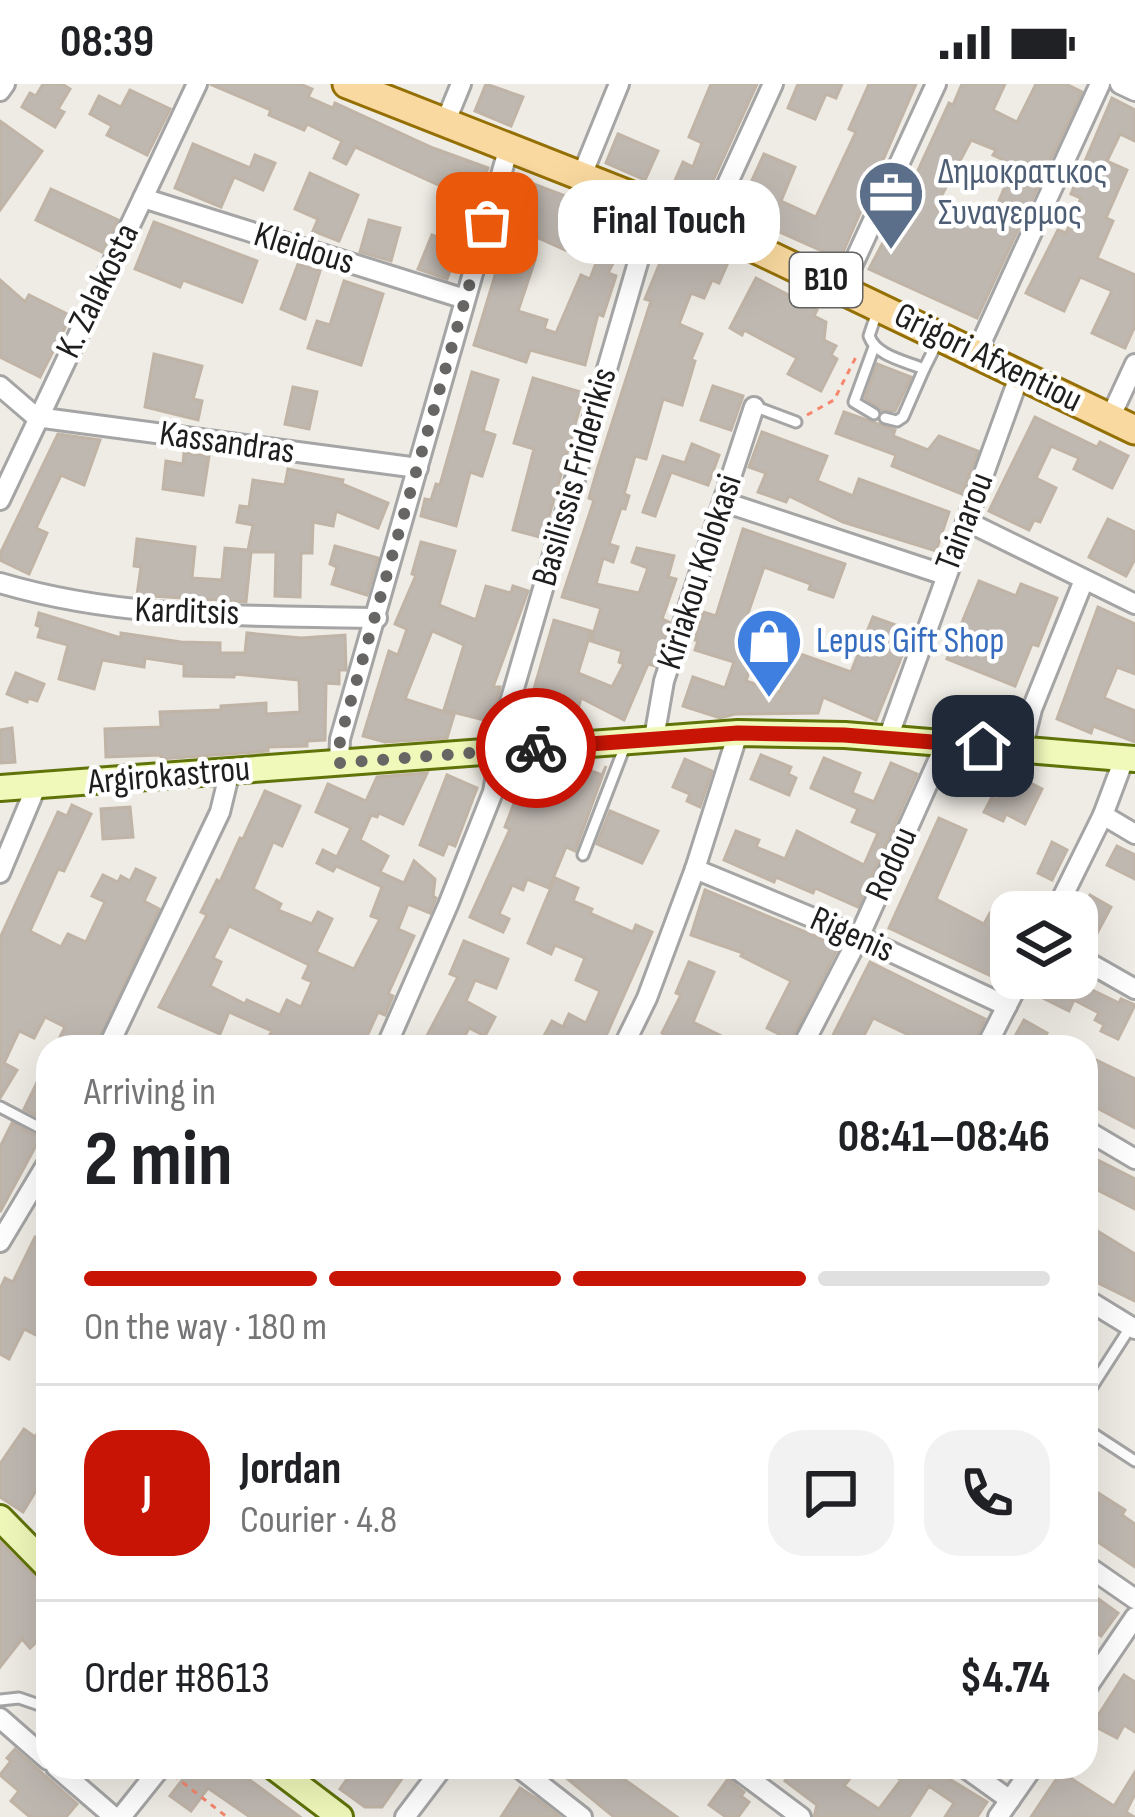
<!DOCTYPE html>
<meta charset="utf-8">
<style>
:root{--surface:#fff;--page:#f2f2f2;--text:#202124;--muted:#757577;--line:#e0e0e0;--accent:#c71405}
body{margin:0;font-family:"Sofia Sans Condensed",sans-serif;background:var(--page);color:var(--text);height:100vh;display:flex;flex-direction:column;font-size:45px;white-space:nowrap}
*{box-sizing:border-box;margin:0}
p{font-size:39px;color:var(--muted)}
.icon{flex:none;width:66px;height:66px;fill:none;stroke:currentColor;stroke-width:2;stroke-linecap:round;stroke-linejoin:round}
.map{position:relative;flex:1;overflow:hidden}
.drawer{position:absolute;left:36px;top:951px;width:1062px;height:744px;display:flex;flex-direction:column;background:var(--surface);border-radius:36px;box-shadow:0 12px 48px #0002}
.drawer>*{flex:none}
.controls{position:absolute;left:990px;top:807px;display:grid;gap:24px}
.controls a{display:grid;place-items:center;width:108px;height:108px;border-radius:24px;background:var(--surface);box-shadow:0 12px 48px #0002;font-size:60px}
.pin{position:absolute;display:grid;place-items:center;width:102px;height:102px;color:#fff;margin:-51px;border-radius:24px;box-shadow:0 6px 18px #0006}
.courier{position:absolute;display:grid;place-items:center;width:120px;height:120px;margin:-60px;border:9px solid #c71405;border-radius:50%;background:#fff;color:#222;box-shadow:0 3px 15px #0007}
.bubble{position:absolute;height:84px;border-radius:36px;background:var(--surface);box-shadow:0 12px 48px #0002;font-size:39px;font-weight:700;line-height:84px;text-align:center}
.summary em{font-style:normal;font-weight:700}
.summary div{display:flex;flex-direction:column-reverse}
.summary{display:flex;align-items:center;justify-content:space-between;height:204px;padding:0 48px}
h1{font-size:78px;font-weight:700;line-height:90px}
.bar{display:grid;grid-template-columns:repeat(4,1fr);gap:18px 12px;align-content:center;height:144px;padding:0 48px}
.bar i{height:15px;border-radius:9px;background:var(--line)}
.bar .on{background:var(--accent)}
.bar p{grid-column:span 4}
.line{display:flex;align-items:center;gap:30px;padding:0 48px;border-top:3px solid var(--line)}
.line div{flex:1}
.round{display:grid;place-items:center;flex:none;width:126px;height:126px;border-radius:36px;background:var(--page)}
.status{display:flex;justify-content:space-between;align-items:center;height:84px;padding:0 60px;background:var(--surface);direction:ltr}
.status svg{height:33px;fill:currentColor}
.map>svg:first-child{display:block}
</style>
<div class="status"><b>08:39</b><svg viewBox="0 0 49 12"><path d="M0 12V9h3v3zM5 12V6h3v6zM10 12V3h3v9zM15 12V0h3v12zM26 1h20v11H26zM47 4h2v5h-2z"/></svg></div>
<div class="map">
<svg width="1135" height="1733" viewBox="0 0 1135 1733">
<rect width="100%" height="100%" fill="#efece5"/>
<g fill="#bfb8b1" stroke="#c0b4a7" stroke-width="3" fill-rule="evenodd">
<polygon points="43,0 62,0 70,5 58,25 64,28 55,43 22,23 30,9 36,12"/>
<polygon points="210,0 300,0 312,5 308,13 333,24 335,19 433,64 488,84 447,195 418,185 432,151 442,155 458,110 355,63 346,80 334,74 342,57 307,40 304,46 269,31 271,26"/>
<polygon points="486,0 523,13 511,42 475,27"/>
<polygon points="711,0 757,0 705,114 673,101 683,78 693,83 702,59 689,53"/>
<polygon points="798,0 842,0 836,14 826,10 815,35 788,24"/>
<polygon points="869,0 916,0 840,175 737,129 764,70 795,83 781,117 816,133 856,48 849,45"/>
<path d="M962,0H1005L993,26L1017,38L1036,0H1066L1082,8L977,234L869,185L903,121L913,125L924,100L914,95L949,19L953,21ZM971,56L996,66L993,71L1014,81L987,145L935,124Z"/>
<polygon points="130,6 170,25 147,71 107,51 112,42 90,30 99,12 121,23"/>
<polygon points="1112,14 1135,26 1135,57 1120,50 1107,77 1127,86 1106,134 1113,137 1097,174 1135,191 1135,242 1125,264 1092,249 1112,207 1080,193 1064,227 1026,209 1058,146 1066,149 1081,114 1071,110"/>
<polygon points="0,37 42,67 0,126"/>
<polygon points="618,50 658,67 645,96 606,79"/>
<polygon points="193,60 250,84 255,71 275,79 263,106 234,93 221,123 175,104"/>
<polygon points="310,89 358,111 339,157 313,147 318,135 295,125"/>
<polygon points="523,96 634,138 608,189 616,192 603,232 598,230 585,281 530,266 526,278 474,261 503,165 535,176 518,227 547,236 544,245 556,249 581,191 590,195 596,179 587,176 596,155 571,144 565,166 508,140"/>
<polygon points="51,105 118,136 102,168 36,136"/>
<polygon points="369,136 400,144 391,177 360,168"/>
<polygon points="154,138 257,177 242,218 183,196 180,203 135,185"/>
<polygon points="671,152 729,176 719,199 712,196 704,214 691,209 679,240 702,250 691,276 695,277 682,321 663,315 646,375 635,372 624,410 629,412 625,425 621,424 609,460 618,463 613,478 603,474 596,500 639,509 648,484 632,478 637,464 674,472 668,493 676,495 662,535 669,538 655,582 648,580 624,636 581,614 577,630 566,627 561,646 536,643 534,648 522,646 554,536 591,547 578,589 612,603 624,580 619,578 622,567 591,557 601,524 562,513 594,416 589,414 598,383 651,217 645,215"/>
<polygon points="298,180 320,187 305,235 281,225"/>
<polygon points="756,194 817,226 814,232 826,238 824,256 836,262 831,271 837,275 821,307 788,290 797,274 744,246 742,251 730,244"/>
<polygon points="0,196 25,218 29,211 71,232 40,293 0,273"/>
<polygon points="344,197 383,210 361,281 308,264 317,237 330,241"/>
<polygon points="154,270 202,282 193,315 202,317 198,336 145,323"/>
<polygon points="877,280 911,293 895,327 882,326 865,314"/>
<polygon points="472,288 498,296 483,347 495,351 482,392 470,388 456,442 421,432 425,415 431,416 436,400 440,401"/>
<polygon points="533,294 584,309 543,454 513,446 534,365 514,359"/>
<polygon points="713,302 743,312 731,346 701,336"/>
<polygon points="293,303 317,308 309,345 285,340"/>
<polygon points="844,328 895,346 893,352 928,366 939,352 978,367 962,410 892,382 896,371 836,349"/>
<polygon points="1035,333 1097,363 1100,358 1128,372 1112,404 1074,385 1079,374 1051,362 1036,394 1056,404 1040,438 1034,436 1029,446 989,427"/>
<polygon points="762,348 827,372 817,397 853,412 859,395 949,428 936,467 843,438 789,412 786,418 758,408 766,389 749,383"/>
<polygon points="58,350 100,356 84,401 61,391 36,444 47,449 29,490 0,476 0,470"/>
<polygon points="692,360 719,371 708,401 671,388 655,432 643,428 663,372 685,379"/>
<polygon points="184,369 209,372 203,411 163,405 166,377 183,380"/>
<polygon points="288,385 343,396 342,400 388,419 378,444 336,427 333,442 313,438 312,469 301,469 300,513 275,512 276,468 251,468 246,518 137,511 141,483 134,482 137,455 195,463 192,494 222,496 225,464 248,466 253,441 237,438 240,422 249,423 253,396 285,401"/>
<polygon points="1108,435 1135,448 1135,475 1126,492 1089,473"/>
<path d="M743,445L845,480L833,513L809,505L811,500L764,483L744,541L777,551L775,557L787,561L786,565L851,588L873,533L912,547L876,636L823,613L818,629L735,630L720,634L683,622L693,593L725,604L734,578L695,566L698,557L695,556L703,528L716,532ZM755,568L790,579L780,608L746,597Z"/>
<polygon points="421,458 455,467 439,521 476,536 486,502 511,509 513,502 528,507 493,603 500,603 492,638 444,626 464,561 432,547 405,615 454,631 447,654 385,658 363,652 389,567 398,571 407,545 395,540 416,491 412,490"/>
<polygon points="335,462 378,474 367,511 332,500 337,483 330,480"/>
<polygon points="979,497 1016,512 1021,500 1057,514 1038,562 1032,560 1015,602 947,575"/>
<polygon points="1098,523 1135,540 1135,590 1117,583 1104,614 1135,627 1135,658 1093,642 1091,649 1057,635"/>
<polygon points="39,529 121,554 121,549 181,558 220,559 220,569 245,569 247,549 301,554 345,551 346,586 339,586 339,600 326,599 325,656 307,657 307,662 268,663 268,667 161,675 161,671 106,673 105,645 161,643 160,628 221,626 221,622 266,619 266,630 300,628 299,596 235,590 234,593 184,592 184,580 145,574 144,583 102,576 94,605 59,595 68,561 38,553 41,543 36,541"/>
<polygon points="16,589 44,600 37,617 28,614 27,618 7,610"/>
<polygon points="12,644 15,678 0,679 0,646"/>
<polygon points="761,671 791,683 788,690 796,694 789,711 751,695"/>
<polygon points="824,674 860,689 852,709 874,718 891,679 917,690 858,823 815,804 813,809 776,793 774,798 724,776 736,747 759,756 756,763 785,775 797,747 864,781 878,749 852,738 858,725 811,704"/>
<polygon points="685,675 712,687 700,723 687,717 690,710 673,703"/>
<polygon points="606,682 575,767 566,763 549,804 527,795 523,806 512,801 499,830 509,835 503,848 470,833 510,745 505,743 528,683 576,702 583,684 602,691"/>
<path d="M427,689L403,740L379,729L377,733L371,731L360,756L388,772L380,788L404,799L414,777L435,795L433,812L436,814L430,829L408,820L398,845L414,852L388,910L393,912L385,931L378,928L362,963H286L268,954L272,947L229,928L220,950L159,923L207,831L201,828L217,796L220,798L240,754L243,755L265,707L300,722L282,762L273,758L253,805L281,820L278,826L312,840L318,828L332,835L316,868L354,885L380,835L371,832L382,803L336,782L333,787L317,779L323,766L337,773L351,744L316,728L328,700L366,717L377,693ZM229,842L309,881L303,894L312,898L301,923L287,916L280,931L247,916L245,920L210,902L221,878L213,874Z"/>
<polygon points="1011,689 1042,705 1025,740 1006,730 1003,737 984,728 992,713 997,716"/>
<polygon points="447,691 477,704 455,762 448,759 443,771 420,761"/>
<polygon points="72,721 91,730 64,787 58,785 30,847 61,863 68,850 86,858 105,818 92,812 103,791 118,798 121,792 130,797 136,785 155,794 144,817 159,825 95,963 55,963 65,943 45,933 34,954 19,947 4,979 17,986 0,1014 0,854 58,728 67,732"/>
<polygon points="130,723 133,753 103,755 101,725"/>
<polygon points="610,727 658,747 642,779 597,760"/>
<polygon points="939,734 966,746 936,815 984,840 990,829 1011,839 1005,859 1011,862 1005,879 1011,884 1004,898 889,844"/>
<polygon points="1052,758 1067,766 1052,796 1038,789"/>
<polygon points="1117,762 1135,771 1135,795 1107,781"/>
<polygon points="555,794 578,804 573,817 592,825 590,829 633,848 636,841 652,848 601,963 538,963 552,937 563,943 569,930 586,939 600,907 576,896 585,874 555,861 551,870 528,859"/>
<polygon points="705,806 839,862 791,956 767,944 791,897 741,872 743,869 691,851"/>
<polygon points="1090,811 1111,823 1094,855 1077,846 1077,834"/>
<polygon points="464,857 508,875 496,904 475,896 466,917 495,933 485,952 469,944 459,963 421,963 458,893 450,890"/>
<polygon points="689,878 714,888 693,938 744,963 686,963 662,949 681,911 676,909"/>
<polygon points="870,878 985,935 972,963 934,963 873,934 858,963 827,963"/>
<polygon points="1048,894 1085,894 1082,901 1119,919 1121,915 1135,921 1118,955 1101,947 1104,941 1095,936 1099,929 1074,916 1069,927 1039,912"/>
<polygon points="1024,936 1047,949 1039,963 1018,963 1021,958 1014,954"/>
<polygon points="1086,971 1135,995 1135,1044 1086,1018"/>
<polygon points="48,976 48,1038 24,1025"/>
<polygon points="12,1039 40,1054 0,1128 0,1063"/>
<polygon points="1086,1070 1135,1095 1135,1125 1086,1100"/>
<polygon points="1086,1140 1135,1170 1135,1217 1086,1193"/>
<polygon points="35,1153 48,1160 48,1233 38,1252 24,1245 9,1275 0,1270 0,1205 5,1194 13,1198"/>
<polygon points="48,1335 48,1366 42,1374 48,1378 48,1387 23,1428 0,1413 0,1380 24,1345 35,1353"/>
<polygon points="1092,1405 1125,1426 1122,1431 1135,1440 1135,1483 1086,1450 1086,1414"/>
<polygon points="0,1458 48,1506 48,1547 30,1564 22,1555 0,1583"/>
<polygon points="1086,1506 1118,1529 1101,1552 1086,1542"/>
<polygon points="1124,1591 1135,1598 1135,1648 1124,1641 1117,1654 1092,1641"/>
<polygon points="15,1665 77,1720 66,1733 30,1733 11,1717 19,1707 0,1691 11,1677 7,1674"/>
<polygon points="192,1683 232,1683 300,1733 250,1733 208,1704 191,1727 170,1712"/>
<polygon points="331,1683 410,1683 382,1723 365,1723 340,1705 348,1694"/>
<polygon points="553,1683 607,1683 677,1733 614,1733"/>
<polygon points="811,1683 822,1691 828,1683 837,1683 851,1693 844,1702 879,1725 901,1696 880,1683 941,1683 938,1688 987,1718 977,1733 945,1733 954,1719 929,1702 909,1733 814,1733 817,1721 785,1697 794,1684 805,1692"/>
<polygon points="1061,1688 1114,1722 1135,1688 1135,1710 1126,1728 1134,1733 1031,1733"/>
<polygon points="728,1695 744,1708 741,1712 749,1718 738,1733 726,1733 709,1721"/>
<polygon points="520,1704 537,1715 560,1733 501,1733"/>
</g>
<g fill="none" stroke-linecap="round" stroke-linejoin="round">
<defs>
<g id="lane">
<path d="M878,225L869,252C876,272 905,277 924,285L938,257"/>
<polyline points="874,263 854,318 874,330"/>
<polyline points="756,323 796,338"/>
<polyline points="885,334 897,337 903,333 924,285"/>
<polyline points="583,771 625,662"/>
<polyline points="0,1023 48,1048"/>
<polyline points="1086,1312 1131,1242"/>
<polyline points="1086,1345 1135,1377"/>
<polyline points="0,1616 19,1614 48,1624"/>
</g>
<g id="street">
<polyline points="1120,0 1135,7"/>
<polyline points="0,7 5,0"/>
<polyline points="445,39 461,0"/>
<polyline points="582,91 619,0"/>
<polyline points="143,114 465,215"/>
<polyline points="708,142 773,0"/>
<polyline points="842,204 936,0"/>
<polyline points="977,268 1100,0"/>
<polyline points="0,302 36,333 418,384"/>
<polyline points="1110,334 1135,280"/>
<polyline points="0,416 197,0"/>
<polyline points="724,418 945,491"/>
<polyline points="966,437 1135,520"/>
<path d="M0,499C125,536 248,531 377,534"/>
<polyline points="654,654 664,597 754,323"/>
<polyline points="888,654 1020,290"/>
<polyline points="1022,665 1032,625 1084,496"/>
<polyline points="339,679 340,655 509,63"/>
<polyline points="1103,731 1135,750"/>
<polyline points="695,785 859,853 1007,922"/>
<polyline points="0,789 36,703"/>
<polyline points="1055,828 1103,731 1124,675"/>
<polyline points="1077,872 1135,905"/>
<polyline points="108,963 220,728 230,687"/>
<polyline points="386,963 448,821 493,708 508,625 655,120"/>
<polyline points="623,963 647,914 695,785 738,649"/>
<polyline points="802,963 859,853 946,659"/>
<polyline points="986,963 1021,894"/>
<polyline points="1086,1046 1135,1075"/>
<polyline points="0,1158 48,1078"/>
<polyline points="1086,1215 1135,1245"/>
<polyline points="1086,1481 1135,1515"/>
<polyline points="1086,1605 1135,1533"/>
<polyline points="0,1634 48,1676"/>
<polyline points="56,1683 114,1733"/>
<polyline points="518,1683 582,1733"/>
<polyline points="734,1683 801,1733"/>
<polyline points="964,1683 1010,1716"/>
<polyline points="121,1733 161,1683"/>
<polyline points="405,1733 443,1683"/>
<polyline points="998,1733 1033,1683"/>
</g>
<g id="secondary">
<polyline points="0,704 738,649 845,651 1135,675"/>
<polyline points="0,1434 48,1483"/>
<polyline points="274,1683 340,1733"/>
</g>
<polyline id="primary" points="347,0 708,142 1135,346"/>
</defs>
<use href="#lane" stroke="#a5a5a5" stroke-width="15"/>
<use href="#street" stroke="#a5a5a5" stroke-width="24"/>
<use href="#secondary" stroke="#5f7308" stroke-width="30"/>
<use href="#primary" stroke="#947004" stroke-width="33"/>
<g stroke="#f6876e" stroke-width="3" stroke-dasharray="6 6" stroke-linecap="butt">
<polyline points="807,331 834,316 856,273"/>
<polyline points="173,1691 227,1733"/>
</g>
<use href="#lane" stroke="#fff" stroke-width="9"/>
<use href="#street" stroke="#fff" stroke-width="18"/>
<use href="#secondary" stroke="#f0f8ba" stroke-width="24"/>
<use href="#primary" stroke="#f9d99f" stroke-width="27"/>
</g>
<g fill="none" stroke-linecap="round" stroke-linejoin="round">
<polyline stroke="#676664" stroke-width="12" stroke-dasharray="0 21.6" points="487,139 340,655 339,679 536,664"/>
<polyline stroke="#c71405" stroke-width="15" points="536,664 738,649 844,651 983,662"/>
</g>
<defs>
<symbol id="office-pin" viewBox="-11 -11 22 30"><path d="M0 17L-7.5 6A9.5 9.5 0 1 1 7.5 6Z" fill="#5c6f8a" stroke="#fff"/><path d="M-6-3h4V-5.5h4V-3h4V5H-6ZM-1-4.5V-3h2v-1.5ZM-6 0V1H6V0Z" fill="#fff"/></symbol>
<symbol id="shop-pin" viewBox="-11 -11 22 30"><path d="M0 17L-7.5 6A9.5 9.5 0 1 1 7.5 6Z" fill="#3f7fe0" stroke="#fff"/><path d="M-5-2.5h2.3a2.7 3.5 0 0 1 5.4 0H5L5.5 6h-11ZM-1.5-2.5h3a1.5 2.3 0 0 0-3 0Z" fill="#fff"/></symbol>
</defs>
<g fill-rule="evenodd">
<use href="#office-pin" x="853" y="71" width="76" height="104"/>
<use href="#shop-pin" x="731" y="519" width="76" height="104"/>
</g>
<g text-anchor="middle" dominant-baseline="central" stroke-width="9" stroke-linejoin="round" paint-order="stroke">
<rect fill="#fff" stroke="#626262" stroke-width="3" x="790" y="169" width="72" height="54" rx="9"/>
<g font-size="33" font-weight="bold" fill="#1e1e1e">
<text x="826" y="196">B10</text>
</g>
<g font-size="36" fill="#4e5e75" stroke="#fff" text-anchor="start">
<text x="938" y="88">Δημοκρατικος<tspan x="938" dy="41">Συναγερμος</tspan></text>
</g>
<g font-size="36" fill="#1e1e1e" stroke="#fff">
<text transform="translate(304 165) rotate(17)">Kleidous</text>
<text transform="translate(98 207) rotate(-64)">K. Zalakosta</text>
<text transform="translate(988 274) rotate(26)">Grigori Afxentiou</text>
<text transform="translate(227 359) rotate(8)">Kassandras</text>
<text transform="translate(575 393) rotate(-74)">Basilissis Friderikis</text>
<text transform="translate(965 438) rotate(-69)">Tainarou</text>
<text transform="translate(700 488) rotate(-72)">Kiriakou Kolokasi</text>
<text transform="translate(187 528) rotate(2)">Karditsis</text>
<text transform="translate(169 692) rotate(-5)">Argirokastrou</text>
<text transform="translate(892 780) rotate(-66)">Rodou</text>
<text transform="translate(852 851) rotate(24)">Rigenis</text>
</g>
<g font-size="36" fill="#366cbe" stroke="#fff" text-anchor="start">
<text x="816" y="557">Lepus Gift Shop</text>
</g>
</g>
</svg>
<div class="controls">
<a><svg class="icon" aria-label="layers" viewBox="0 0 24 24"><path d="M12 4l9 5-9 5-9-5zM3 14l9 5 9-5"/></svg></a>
</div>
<div class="pin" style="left:487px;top:139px;background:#ea580c"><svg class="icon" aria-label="bag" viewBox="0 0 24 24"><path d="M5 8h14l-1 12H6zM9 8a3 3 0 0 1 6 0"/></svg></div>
<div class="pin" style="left:983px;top:662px;background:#1f2937"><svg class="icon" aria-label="home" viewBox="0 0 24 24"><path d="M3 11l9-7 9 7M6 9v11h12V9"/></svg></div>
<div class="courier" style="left:536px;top:664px"><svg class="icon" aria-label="bike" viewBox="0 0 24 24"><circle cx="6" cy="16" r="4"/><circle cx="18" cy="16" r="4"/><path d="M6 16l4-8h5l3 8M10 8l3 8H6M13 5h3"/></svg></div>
<div class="bubble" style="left:558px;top:96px;width:222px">Final Touch</div>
<section class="drawer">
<div class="summary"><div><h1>2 min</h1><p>Arriving in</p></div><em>08:41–08:46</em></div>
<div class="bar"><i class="on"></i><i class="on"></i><i class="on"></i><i></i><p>On the way · 180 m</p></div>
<div class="line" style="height:216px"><b class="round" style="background:var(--accent);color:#fff">J</b><div><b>Jordan</b><p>Courier · 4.8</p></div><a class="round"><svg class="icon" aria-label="chat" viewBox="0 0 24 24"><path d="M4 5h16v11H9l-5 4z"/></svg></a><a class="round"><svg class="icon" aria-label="phone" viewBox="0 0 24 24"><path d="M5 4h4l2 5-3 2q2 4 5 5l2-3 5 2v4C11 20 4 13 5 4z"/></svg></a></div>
<div class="line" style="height:156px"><div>Order #8613</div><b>$4.74</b></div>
</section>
</div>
